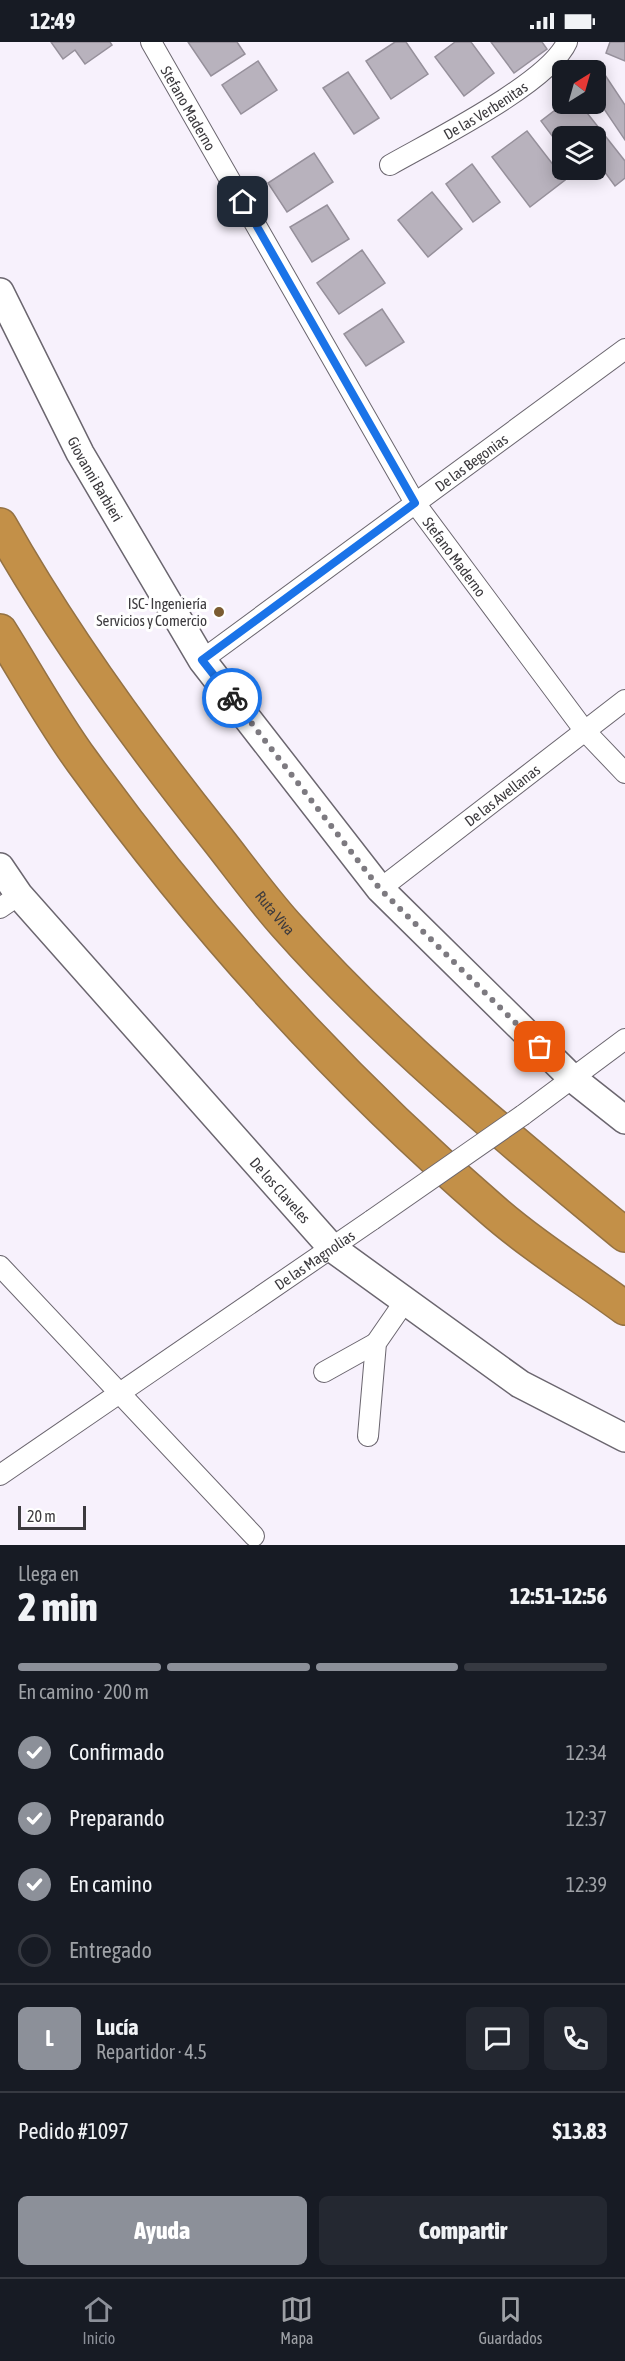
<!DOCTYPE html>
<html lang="es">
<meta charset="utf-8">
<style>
:root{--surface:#171b24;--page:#242831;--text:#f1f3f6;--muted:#9ea1a6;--line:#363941;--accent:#8c9099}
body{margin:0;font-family:"Asap Condensed",sans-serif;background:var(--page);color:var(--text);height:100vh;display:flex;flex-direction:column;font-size:22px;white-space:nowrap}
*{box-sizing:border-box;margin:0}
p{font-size:20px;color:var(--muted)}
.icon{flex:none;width:33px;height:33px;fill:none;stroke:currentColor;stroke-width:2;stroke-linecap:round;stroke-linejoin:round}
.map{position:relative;height:1503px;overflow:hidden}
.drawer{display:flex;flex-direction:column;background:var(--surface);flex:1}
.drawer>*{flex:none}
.needle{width:39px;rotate:37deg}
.controls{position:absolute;left:552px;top:18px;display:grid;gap:12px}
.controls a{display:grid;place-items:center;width:54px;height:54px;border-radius:9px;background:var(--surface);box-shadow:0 3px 15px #0003;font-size:30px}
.scale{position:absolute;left:18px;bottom:15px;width:68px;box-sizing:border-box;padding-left:6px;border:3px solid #3c3a3e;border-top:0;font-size:16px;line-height:21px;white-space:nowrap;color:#3c3a3e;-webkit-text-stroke:4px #fff;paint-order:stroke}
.pin{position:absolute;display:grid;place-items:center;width:51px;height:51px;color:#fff;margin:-26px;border-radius:12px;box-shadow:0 3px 9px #0006}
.courier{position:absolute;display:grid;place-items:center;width:60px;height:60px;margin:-30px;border:4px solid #1a73e8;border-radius:50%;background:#fff;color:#222;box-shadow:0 2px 8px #0007}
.summary em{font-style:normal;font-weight:800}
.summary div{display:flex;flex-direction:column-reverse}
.summary{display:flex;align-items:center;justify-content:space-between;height:102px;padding:0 18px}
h1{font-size:39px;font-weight:800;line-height:45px}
.bar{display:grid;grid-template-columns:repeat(4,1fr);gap:9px 6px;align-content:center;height:72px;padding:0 18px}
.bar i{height:8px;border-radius:4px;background:var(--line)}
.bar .on{background:var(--accent)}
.bar p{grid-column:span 4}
.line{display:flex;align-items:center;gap:15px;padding:0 18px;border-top:2px solid var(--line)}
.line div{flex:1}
.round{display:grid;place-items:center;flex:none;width:63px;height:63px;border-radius:9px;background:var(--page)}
ol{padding:0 18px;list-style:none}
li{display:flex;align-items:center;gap:18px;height:66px}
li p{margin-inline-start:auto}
li .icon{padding:6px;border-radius:50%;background:var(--accent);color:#fff;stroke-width:4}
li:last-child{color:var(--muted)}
li i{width:33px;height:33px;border:3px solid var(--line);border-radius:50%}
.button{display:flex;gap:12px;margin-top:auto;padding:12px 18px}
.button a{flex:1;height:69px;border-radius:9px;background:var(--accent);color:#fff;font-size:24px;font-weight:800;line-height:69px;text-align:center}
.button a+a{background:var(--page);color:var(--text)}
.status{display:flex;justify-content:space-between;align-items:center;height:42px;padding:0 30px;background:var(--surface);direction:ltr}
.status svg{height:16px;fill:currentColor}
.menu{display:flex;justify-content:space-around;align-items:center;height:84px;border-top:2px solid var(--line);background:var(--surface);font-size:16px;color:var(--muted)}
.menu a{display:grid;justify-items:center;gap:3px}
.menu .on{color:var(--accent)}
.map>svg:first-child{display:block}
</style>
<div class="status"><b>12:49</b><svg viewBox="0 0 49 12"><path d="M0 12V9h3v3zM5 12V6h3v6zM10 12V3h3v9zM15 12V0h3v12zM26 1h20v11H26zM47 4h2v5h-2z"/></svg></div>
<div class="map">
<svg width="625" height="1503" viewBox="0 0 625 1503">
<rect width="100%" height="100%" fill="#f7f1fc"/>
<g fill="#b8b2bd" stroke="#96909b" stroke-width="1.5">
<polygon points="51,0 110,0 112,3 85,22 75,8 63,17"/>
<polygon points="188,0 237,0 245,12 211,34"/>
<polygon points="395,0 406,0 428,32 391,57 366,19"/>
<polygon points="455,0 471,0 494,31 464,54 435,15"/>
<polygon points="491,0 542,0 547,7 514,31"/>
<polygon points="610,0 625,0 625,19 606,11"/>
<polygon points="258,19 277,48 241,72 222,43"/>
<polygon points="601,27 625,63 625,98 596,55 596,30"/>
<polygon points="348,30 379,76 354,92 323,46"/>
<polygon points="563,62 580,62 625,119 625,136 615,144 596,118 596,94 562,94 562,107 541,79"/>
<polygon points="527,89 565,138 530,165 492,115"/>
<polygon points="314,111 333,140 287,170 268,141"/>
<polygon points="472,122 500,160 473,180 446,142"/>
<polygon points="432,150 462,187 428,215 398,178"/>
<polygon points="327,163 349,197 312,220 290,185"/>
<polygon points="362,208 385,241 339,272 317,241"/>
<polygon points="382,267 404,300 366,324 344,292"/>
</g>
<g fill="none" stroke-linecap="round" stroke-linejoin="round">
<defs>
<g id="street">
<path id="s1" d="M151,0L415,461L584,688L625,731"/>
<path id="s2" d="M390,123C432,99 549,41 567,0"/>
<path id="s3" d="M202,618L625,307"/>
<path id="s4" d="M380,847L625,658"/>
<polyline points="0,866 19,853"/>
<polyline points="523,1073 625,997"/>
<polyline points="0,1224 254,1494"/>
<polyline points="324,1330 376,1301"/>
<polyline points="368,1394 376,1301 405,1259"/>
<path id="s5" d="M0,1433L372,1178"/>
</g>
<g id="secondary">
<path id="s6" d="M0,250L80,411L202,618L380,847L572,1036L625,1078"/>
<path id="s7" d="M0,825L19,853L332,1206L520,1342L625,1396"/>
</g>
<g id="highway">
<path id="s8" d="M0,483C62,593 136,695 215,794C238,823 261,855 286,883C388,998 508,1096 625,1193"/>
<path d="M0,589C27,632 52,678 82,719C201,883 337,1034 490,1166C532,1203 580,1233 625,1266"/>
</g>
</defs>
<use href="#street" stroke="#6b666f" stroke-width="22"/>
<use href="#secondary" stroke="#6b666f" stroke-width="30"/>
<use href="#highway" stroke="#947244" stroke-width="36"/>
<use href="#street" stroke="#fff" stroke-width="20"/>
<use href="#secondary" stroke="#fff" stroke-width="27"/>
<use href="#highway" stroke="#c39048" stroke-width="33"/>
<defs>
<polyline id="street-bridge" points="372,1178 523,1073"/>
</defs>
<use href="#street-bridge" stroke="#6b666f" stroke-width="22" stroke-linecap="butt"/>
<use href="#street-bridge" stroke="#fff" stroke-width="20"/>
</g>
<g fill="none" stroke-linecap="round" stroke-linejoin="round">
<polyline stroke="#7d7a80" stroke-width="6" stroke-dasharray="0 10.8" points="232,656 380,847 540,1005"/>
<polyline stroke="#1a73e8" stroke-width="8" points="232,656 202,618 415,461 243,160"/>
</g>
<circle fill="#7b5c31" stroke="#fff" stroke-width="2" cx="219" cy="570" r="6"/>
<g text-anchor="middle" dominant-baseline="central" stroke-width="6" stroke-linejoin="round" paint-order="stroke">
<g font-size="15" fill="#3c3a3e" stroke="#fff">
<text stroke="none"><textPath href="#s1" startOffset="76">Stefano Maderno</textPath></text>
<text stroke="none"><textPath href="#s2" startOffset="110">De las Verbenitas</textPath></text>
<text stroke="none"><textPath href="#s3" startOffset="334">De las Begonias</textPath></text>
<text stroke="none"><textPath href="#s6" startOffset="210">Giovanni Barbieri</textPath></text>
<text stroke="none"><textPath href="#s1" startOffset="598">Stefano Maderno</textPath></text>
<text stroke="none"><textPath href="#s4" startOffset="154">De las Avellanas</textPath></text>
<text stroke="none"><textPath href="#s8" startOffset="476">Ruta Viva</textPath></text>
<text stroke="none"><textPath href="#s7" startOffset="428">De los Claveles</textPath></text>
<text stroke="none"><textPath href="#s5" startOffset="381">De las Magnolias</textPath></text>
</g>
<g font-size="15" fill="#3c3a3e" stroke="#fff" text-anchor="end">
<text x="207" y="561">ISC- Ingeniería<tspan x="207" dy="17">Servicios y Comercio</tspan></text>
</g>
</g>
</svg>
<div class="controls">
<a><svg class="needle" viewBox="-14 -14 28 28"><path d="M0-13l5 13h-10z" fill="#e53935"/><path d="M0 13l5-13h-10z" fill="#9ea1a6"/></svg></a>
<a><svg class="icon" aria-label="layers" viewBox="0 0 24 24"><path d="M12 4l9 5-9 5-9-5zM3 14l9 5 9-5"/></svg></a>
</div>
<div class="scale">20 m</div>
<div class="pin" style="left:540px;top:1005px;background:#ea580c"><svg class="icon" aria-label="bag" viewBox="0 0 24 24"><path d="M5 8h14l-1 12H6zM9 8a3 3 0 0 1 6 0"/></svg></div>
<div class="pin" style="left:243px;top:160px;background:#1f2937"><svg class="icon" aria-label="home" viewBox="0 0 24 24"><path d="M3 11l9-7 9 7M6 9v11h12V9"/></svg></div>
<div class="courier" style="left:232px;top:656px"><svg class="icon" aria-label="bike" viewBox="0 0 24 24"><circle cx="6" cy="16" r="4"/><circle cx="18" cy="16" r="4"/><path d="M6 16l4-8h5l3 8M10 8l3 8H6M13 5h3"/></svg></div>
</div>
<section class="drawer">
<div class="summary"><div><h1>2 min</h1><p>Llega en</p></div><em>12:51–12:56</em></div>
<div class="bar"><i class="on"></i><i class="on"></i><i class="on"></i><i></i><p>En camino · 200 m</p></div>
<ol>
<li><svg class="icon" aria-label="check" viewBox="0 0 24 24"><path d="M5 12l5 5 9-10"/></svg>Confirmado<p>12:34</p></li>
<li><svg class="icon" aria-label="check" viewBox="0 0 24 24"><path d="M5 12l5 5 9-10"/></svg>Preparando<p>12:37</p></li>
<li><svg class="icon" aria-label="check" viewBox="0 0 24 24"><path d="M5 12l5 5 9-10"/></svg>En camino<p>12:39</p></li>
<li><i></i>Entregado</li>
</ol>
<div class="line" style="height:108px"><b class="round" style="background:var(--accent);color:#fff">L</b><div><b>Lucía</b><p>Repartidor · 4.5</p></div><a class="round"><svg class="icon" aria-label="chat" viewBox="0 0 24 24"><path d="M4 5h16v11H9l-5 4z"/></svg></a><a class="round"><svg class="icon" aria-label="phone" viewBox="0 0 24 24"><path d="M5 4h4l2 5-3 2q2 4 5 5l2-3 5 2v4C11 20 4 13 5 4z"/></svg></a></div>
<div class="line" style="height:78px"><div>Pedido #1097</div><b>$13.83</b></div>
<div class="button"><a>Ayuda</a><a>Compartir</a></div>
</section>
<nav class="menu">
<a class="on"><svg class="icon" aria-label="home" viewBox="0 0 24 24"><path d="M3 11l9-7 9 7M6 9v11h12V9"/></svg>Inicio</a>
<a><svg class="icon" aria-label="map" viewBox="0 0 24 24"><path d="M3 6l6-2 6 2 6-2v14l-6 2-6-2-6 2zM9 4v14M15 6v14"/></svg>Mapa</a>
<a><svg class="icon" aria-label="saved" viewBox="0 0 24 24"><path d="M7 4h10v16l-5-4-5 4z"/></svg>Guardados</a>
</nav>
